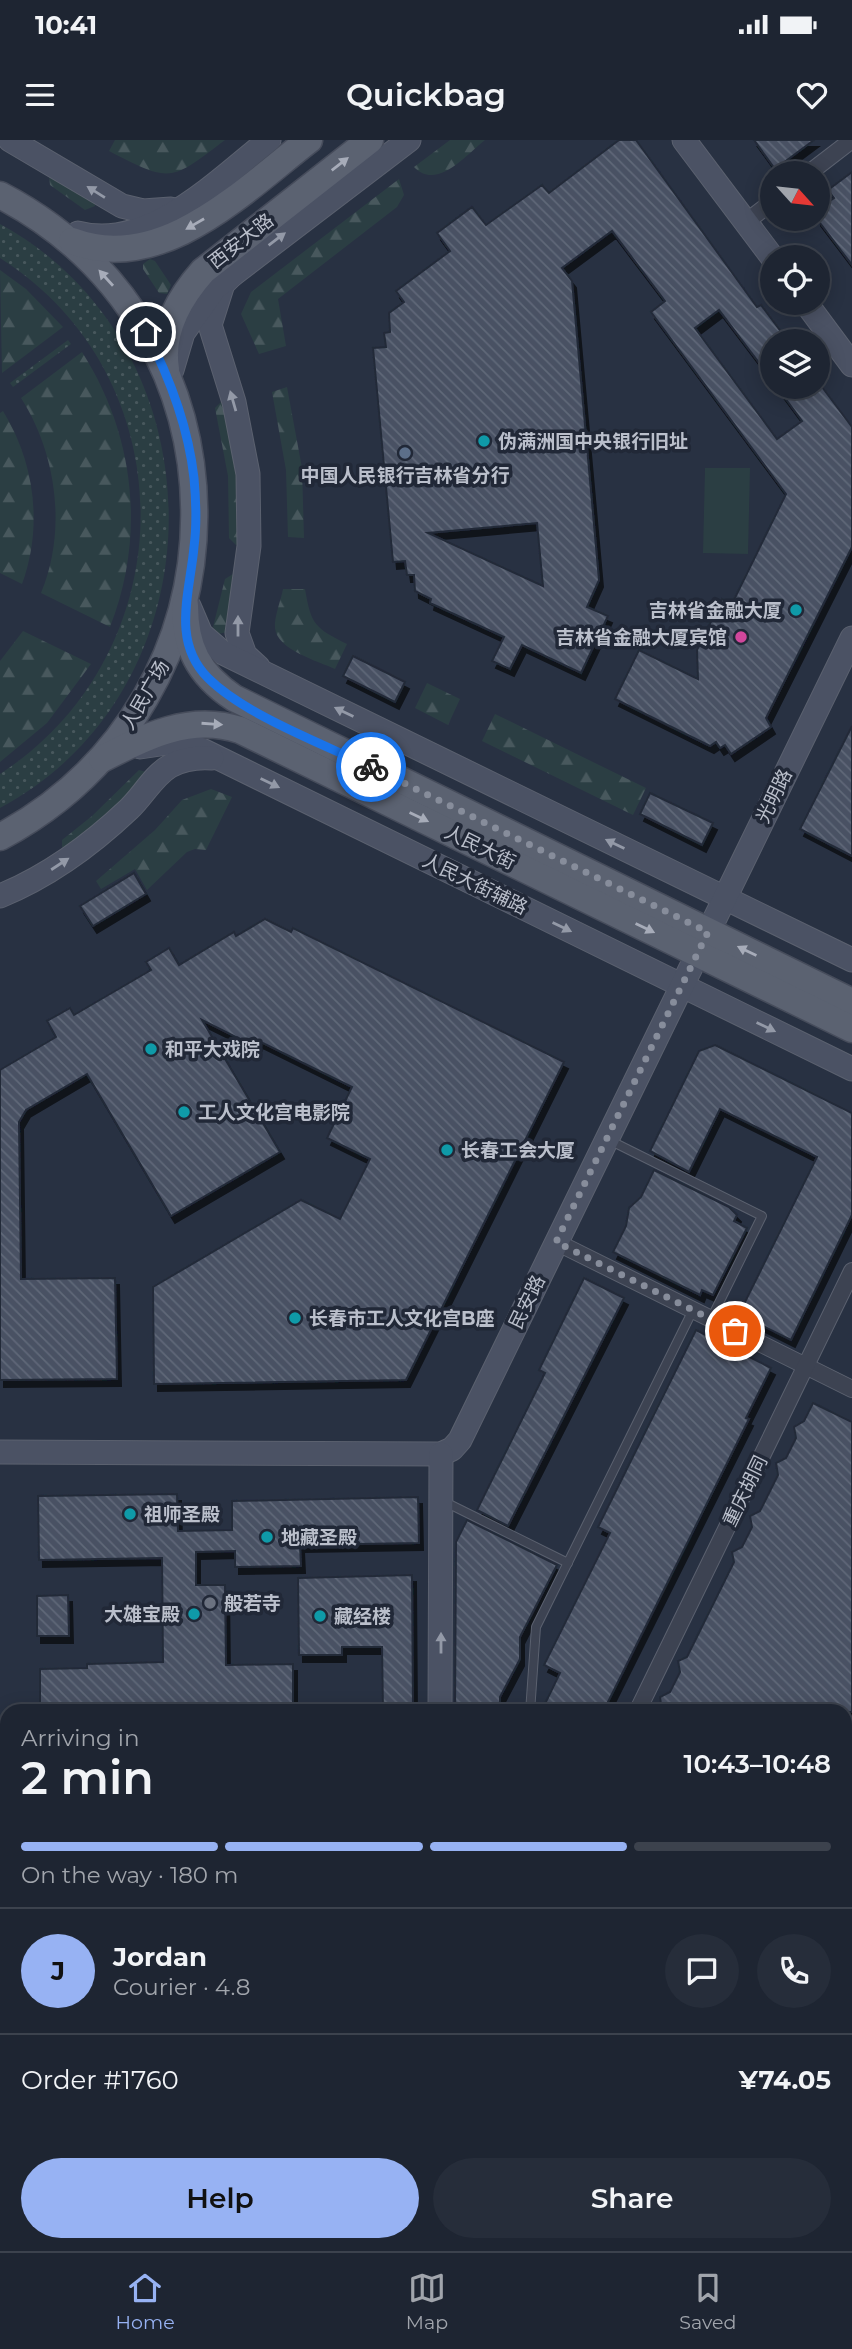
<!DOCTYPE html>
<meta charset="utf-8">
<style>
:root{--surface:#1e2532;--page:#262d3a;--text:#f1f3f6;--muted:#a1a5ac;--line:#3c424d;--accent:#97b2f3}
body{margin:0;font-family:Montserrat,"Noto Sans SC",sans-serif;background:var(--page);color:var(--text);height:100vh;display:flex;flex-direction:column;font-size:26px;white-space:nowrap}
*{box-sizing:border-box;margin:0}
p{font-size:23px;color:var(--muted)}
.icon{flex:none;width:38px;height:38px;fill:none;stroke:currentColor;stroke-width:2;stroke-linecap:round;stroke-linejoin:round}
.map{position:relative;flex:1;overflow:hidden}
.panel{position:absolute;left:0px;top:1564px;width:852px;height:548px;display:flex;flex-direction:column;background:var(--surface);border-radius:21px 21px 0 0;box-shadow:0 4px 18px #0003,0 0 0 2px var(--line)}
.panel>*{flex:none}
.needle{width:46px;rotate:117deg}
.buttons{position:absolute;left:760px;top:21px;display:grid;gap:14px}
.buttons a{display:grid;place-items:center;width:70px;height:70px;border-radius:50%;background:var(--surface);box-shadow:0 4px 18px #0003,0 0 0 2px var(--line);font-size:35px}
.pin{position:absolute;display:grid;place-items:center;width:60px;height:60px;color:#fff;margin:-30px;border:4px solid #fff;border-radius:50%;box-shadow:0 2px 7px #0007}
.courier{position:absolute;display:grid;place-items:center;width:70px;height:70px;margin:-35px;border:5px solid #1a73e8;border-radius:50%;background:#fff;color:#222;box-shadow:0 2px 9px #0007}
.summary em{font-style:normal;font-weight:600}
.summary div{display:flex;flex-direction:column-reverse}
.summary{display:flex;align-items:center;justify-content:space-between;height:119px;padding:0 21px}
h1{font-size:46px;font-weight:600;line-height:52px}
.bar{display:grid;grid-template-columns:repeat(4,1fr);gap:10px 7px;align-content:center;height:84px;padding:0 21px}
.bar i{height:9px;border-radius:5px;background:var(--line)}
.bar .selected{background:var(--accent)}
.bar p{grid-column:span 4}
.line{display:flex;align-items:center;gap:18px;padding:0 21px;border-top:2px solid var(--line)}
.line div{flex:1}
.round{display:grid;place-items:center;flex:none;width:74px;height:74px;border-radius:37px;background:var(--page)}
.action{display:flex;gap:14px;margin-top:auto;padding:14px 21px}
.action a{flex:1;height:80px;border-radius:42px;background:var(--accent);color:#111;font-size:28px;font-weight:600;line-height:80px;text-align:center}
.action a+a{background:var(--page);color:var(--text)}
.status{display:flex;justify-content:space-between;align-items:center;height:49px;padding:0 35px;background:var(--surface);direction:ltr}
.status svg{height:19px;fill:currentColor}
header{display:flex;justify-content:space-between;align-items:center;height:91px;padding:0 21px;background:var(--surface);font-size:32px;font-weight:600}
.tab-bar{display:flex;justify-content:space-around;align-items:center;height:98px;border-top:2px solid var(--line);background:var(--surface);font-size:19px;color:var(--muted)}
.tab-bar a{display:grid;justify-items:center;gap:4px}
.tab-bar .selected{color:var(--accent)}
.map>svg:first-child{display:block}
</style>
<div class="status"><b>10:41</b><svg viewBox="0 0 49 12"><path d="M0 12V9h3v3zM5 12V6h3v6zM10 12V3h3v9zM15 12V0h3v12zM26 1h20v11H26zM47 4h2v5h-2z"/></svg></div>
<header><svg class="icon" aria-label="menu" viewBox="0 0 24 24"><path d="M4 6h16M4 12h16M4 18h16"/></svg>Quickbag<svg class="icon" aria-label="heart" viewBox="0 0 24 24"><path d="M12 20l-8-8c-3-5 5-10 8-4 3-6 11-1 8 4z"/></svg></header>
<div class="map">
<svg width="852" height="2111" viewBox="0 0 852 2111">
<defs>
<pattern id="grass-dots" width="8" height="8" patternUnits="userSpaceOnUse" patternTransform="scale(1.75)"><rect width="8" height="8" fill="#2b3e43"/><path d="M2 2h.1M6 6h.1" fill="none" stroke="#48585d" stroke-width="1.8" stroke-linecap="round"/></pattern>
<pattern id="forest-firs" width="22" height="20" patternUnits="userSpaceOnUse" patternTransform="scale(1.75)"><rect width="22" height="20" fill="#2b3e43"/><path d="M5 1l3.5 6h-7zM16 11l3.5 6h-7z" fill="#48585d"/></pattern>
<pattern id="building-back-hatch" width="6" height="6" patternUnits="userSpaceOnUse" patternTransform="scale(1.75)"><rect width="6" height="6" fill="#485163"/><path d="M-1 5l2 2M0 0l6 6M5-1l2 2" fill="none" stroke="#606878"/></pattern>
<filter id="shadow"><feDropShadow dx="4" dy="7" stdDeviation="0" flood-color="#0009"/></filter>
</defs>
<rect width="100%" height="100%" fill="#283142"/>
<g fill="url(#grass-dots)">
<path d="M0,84C224,206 226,547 0,668V634C186,513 189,238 0,118Z"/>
<polygon points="68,200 71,204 13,247 10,243"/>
</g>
<g fill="url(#forest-firs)">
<path d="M115,0H225C170,42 171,43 109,11Z"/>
<path d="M450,0H485C466,15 437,51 414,27Z"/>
<polygon points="49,35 95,63 95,66 85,70 50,45"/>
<polygon points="399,39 404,55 397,67 278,159 286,206 259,214 241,174 251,152"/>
<polygon points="150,119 155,121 171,145 167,154 159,153 143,129 143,124"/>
<polygon points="0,130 26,149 63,187 2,233"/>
<path d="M82,212C135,295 146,395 110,487L41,453C67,391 57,314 21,258Z"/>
<polygon points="287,247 302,328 304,398 288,397 286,330 272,252"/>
<polygon points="223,260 237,299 239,404 236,405 229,398 228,336 215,268"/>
<path d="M3,271C35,323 43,387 22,444L0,433V273Z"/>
<polygon points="233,434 236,435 227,492 218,494 213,487 225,439"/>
<path d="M283,449H305C311,485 315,488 347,504L335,529C318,521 277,510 275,488C274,477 281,460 283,449Z"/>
<polygon points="23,491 91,524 47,583 0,622 0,521"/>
<polygon points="427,543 460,559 448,585 415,568"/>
<polygon points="495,574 646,648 633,675 482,601"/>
<polygon points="139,630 146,632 147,640 65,710 62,707 62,700 92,676"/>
<polygon points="211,649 232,657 206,710 195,709 187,712 147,750 135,729 101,749 96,741 155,690 182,660"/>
</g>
<polygon fill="#2b3e43" points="705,328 750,328 748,414 703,413"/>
<g fill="url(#building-back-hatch)" stroke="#232a39" stroke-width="2" fill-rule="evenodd" filter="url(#shadow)">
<path d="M619,0H636L757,167L761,165L788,201H772V240L719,170L695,188L777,299L802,281L777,247H822L852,287V407L766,578L771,587L731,614L725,605L720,608L716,602L710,606L615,559L639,510L698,539L697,510L722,459L732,464L786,354L651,172L665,161L612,91L562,128L572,141L599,440L587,467L608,476L581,533L522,505L510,529L492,521L504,497L430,463L431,459L415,451L414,435H407L405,421L393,422L373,208L386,207L384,193L390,192L389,173L404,162L396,151L450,111L437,93L472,67L486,85L542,45L549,53ZM537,383L543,446L428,393Z"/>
<polygon points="754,0 814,0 775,29"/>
<polygon points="852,32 852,125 817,79 817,70 834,58 828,50"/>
<polygon points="353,516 405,542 395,562 343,536"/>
<polygon points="852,586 852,716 800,689"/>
<polygon points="650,653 713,683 702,705 640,674"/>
<polygon points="134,733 146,754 93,786 80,766"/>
<polygon points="265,779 291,792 293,788 564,922 406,1240 154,1244 153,1147 301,1060 340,1079 370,1019 327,998 352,947 259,901 256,907 202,880 280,1012 171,1076 87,934 26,970 19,982 21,1139 115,1138 117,1239 0,1240 0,930 56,897 47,881 70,868 74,875 151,830 146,822 169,808 179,825 234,792 236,796"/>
<polygon points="715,905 852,973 852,1075 791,1200 739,1174 817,1017 720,969 689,1032 650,1011 699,911"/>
<polygon points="654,1030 729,1067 737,1075 734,1081 747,1088 713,1155 702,1150 700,1155 613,1112 626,1086 629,1068 641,1057"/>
<polygon points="584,1138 624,1158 508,1386 477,1370 545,1233 539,1230"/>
<polygon points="696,1190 771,1228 746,1278 749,1279 605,1568 594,1563 589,1572 541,1572 560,1533 544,1525 610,1393 598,1387"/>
<polygon points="813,1263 852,1282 852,1572 662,1572 660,1557 670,1552 680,1532 678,1521 687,1517 734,1422 732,1412 742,1407 752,1387 750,1376 760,1371 778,1335 776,1323 786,1318 796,1298 794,1287 804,1281"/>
<polygon points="177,1354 178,1391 232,1390 232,1361 418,1357 419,1403 300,1405 301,1426 235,1427 235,1411 196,1412 196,1445 225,1445 226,1525 293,1524 293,1572 40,1572 40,1529 87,1528 87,1524 163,1522 162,1418 39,1420 38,1356"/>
<polygon points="467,1380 557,1425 520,1497 520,1519 500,1557 500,1572 455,1572 456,1402"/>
<polygon points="412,1435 413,1569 383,1572 382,1507 342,1507 342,1515 299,1515 298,1438"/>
<polygon points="68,1455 69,1496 37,1496 37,1456"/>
</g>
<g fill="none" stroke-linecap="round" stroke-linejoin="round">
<defs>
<g id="lane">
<polyline points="609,1000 762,1076 711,1179"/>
<polyline points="445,1362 568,1423"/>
<polyline points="530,1572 536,1487 693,1170"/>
<polyline points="0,1770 7,1769"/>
<polyline points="504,2111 506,2105"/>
<polyline points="843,2111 852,2092"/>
</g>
<g id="street">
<polyline points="809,33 852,0"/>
<polyline points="746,82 772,62"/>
<polyline points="556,1102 852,1249"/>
<polyline points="637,1572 852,1131"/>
<polyline points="823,2105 835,2111"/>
<polyline points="105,2111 106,2105"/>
<polyline points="362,2111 364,2105"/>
</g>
<g id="secondary">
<polyline points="10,0 122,66 143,71 171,69"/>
<polyline points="684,0 772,117"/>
<path d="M78,93C149,112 218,40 269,0"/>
<polyline points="238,129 223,144 210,185 234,262 248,334 249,406 237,493 245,515 258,527"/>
<polyline points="806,163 852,225"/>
<polyline points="172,230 183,193 215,148 409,0"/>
<polyline points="189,466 201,494 223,513 852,820"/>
<polyline points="140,607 167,603 200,609 852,929"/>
<path d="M0,756C49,736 91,705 129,669C143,656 153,636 170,626C183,619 198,617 212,618"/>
<polyline points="0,1312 441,1314 452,1309 460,1300 852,498"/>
<polyline points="440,1572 441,1314"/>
<polyline points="0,1623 7,1623"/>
<polyline points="845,1754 852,1740"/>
<polyline points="845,1778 852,1782"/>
<polyline points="670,2111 673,2105"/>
</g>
<g id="primary">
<path d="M0,55C261,191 257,560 0,697"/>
<path d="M72,101C162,135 244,50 309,0"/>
<path d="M166,229C160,191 179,158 203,131L370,0"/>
<path d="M185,465C185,507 198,534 234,558L852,862"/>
<path d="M102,619C146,596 190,574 240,590L852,889"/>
</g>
</defs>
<use href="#lane" stroke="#5b616f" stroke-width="10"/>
<use href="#street" stroke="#5b616f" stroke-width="18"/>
<use href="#secondary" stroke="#5b616f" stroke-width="25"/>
<use href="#primary" stroke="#464c5b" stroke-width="29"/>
<use href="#lane" stroke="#3d4352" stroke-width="8"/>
<use href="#street" stroke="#3d4352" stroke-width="16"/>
<use href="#secondary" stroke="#4b5264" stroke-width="23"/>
<use href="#primary" stroke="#5b6271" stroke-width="26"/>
</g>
<defs><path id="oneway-solid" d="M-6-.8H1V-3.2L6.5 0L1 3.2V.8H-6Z" transform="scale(1.75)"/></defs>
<g fill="#a7acb9">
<use href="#oneway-solid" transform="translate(340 24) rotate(-38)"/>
<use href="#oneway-solid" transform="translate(195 84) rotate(150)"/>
<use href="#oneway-solid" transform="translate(106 138) rotate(-132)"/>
<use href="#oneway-solid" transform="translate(212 584) rotate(4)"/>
<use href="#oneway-solid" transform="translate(419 677) rotate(26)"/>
<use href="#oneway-solid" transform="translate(645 788) rotate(26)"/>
<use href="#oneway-solid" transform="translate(747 811) rotate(-154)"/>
</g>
<g fill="#9399a7">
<use href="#oneway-solid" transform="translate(96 52) rotate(-148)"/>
<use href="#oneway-solid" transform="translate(277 99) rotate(-37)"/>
<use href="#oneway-solid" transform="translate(233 261) rotate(-106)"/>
<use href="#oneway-solid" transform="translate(238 486) rotate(-90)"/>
<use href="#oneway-solid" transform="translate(344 572) rotate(-154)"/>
<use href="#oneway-solid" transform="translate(270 643) rotate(26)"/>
<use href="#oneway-solid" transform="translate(615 704) rotate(-154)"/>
<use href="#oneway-solid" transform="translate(60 724) rotate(-33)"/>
<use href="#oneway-solid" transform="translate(562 787) rotate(26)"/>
<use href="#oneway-solid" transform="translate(766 887) rotate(26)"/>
<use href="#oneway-solid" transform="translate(441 1503) rotate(-90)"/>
</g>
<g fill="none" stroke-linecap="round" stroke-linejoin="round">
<polyline stroke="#878d9b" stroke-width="7" stroke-dasharray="0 12.6" points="371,627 708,792 556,1102 735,1191"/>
<path stroke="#1a73e8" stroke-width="9" d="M146,192C170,238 188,285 194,338C196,360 197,384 194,407C190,452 171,501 208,538C245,575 323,604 371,627"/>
</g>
<g fill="#0f9aa8" stroke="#212837" stroke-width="2.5">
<circle cx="484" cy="301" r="7"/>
<circle cx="796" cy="470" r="7"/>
<circle cx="151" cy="909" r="7"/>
<circle cx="184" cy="972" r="7"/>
<circle cx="447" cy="1010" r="7"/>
<circle cx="295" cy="1178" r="7"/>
<circle cx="130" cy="1374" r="7"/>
<circle cx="267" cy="1397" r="7"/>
<circle cx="194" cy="1474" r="7"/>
<circle cx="320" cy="1476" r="7"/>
</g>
<circle fill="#5c6f8a" stroke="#212837" stroke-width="2.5" cx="405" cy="313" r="7"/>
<circle fill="#d1479c" stroke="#212837" stroke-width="2.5" cx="741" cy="497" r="7"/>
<circle fill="#6b7280" stroke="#212837" stroke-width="2.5" cx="210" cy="1463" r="7"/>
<g text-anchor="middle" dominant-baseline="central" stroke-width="7" stroke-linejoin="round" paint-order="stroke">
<g font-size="19" fill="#babfcb" stroke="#212837">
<text transform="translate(241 101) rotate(-38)">西安大路</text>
<text transform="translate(145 555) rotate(-60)">人民广场</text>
<text transform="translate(774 656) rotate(-64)">光明路</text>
<text transform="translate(480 707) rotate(26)">人民大街</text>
<text transform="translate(475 744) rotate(26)">人民大街辅路</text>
<text transform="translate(527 1162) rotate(-64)">民安路</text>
<text transform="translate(745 1351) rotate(-64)">重庆胡同</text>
</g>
<g font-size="19" font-weight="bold" fill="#babfcb" stroke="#212837" text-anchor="start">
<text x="498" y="301">伪满洲国中央银行旧址</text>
<text x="405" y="335" text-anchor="middle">中国人民银行吉林省分行</text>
<text x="782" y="470" text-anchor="end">吉林省金融大厦</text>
<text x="727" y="497" text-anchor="end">吉林省金融大厦宾馆</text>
<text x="165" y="909">和平大戏院</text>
<text x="198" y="972">工人文化宫电影院</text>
<text x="461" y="1010">长春工会大厦</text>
<text x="309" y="1178">长春市工人文化宫B座</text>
<text x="144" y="1374">祖师圣殿</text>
<text x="281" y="1397">地藏圣殿</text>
<text x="224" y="1463">般若寺</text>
<text x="180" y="1474" text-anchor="end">大雄宝殿</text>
<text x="334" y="1476">藏经楼</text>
</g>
</g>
</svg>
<div class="buttons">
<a><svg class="needle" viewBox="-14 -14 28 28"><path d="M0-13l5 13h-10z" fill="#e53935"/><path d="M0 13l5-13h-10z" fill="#a1a5ac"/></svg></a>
<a><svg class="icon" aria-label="locate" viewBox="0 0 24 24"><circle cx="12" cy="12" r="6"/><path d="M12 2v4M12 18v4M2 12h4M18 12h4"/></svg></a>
<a><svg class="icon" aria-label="layers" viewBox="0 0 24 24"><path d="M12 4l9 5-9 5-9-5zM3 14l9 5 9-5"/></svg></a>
</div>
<div class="pin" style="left:735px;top:1191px;background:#ea580c"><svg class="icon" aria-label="bag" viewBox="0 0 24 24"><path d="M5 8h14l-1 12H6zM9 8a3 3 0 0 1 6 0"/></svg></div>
<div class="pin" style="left:146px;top:192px;background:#1f2937"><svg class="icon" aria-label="home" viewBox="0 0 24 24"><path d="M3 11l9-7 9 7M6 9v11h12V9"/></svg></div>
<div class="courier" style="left:371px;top:627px"><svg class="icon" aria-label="bike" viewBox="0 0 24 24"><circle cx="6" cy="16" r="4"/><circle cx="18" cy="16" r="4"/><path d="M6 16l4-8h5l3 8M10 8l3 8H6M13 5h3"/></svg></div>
<section class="panel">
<div class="summary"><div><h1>2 min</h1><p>Arriving in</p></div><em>10:43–10:48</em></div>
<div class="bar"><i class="selected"></i><i class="selected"></i><i class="selected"></i><i></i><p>On the way · 180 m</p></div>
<div class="line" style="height:126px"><b class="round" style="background:var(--accent);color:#111">J</b><div><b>Jordan</b><p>Courier · 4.8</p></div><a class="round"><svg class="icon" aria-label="chat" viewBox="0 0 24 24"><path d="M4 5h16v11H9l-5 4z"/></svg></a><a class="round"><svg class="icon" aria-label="phone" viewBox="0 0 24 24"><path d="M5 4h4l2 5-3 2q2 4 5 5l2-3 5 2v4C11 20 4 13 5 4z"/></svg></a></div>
<div class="line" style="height:91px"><div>Order #1760</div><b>¥74.05</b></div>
<div class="action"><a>Help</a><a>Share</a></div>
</section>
</div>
<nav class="tab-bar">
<a class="selected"><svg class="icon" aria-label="home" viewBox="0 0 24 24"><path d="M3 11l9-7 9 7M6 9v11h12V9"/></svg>Home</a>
<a><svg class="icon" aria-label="map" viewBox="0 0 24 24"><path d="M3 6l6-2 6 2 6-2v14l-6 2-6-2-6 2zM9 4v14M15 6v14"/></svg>Map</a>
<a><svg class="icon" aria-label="saved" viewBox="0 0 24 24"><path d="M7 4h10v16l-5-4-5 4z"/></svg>Saved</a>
</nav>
